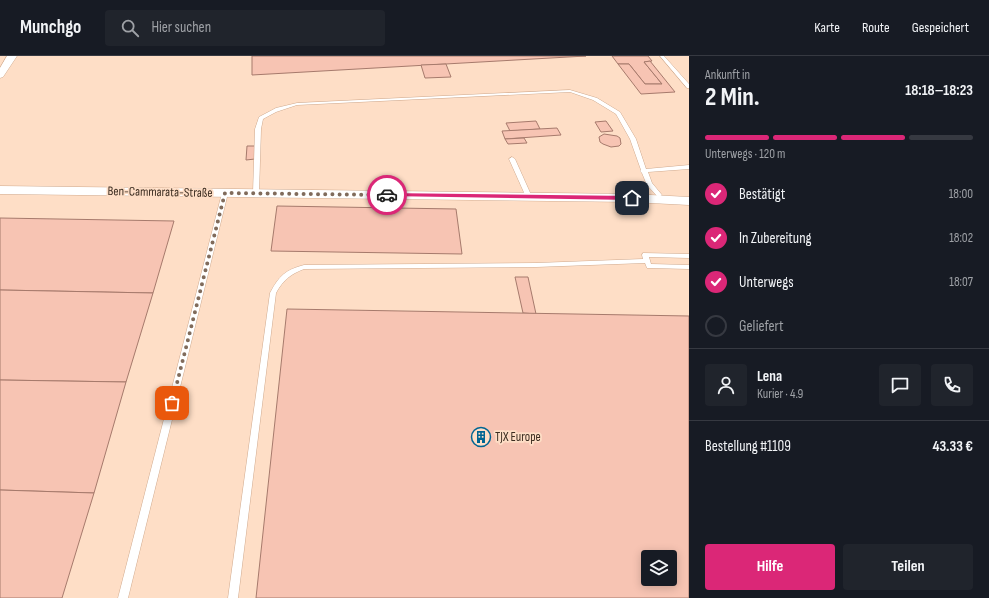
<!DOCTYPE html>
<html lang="de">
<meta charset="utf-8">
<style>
:root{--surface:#171b24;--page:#20242c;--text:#f1f3f6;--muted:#9ea1a6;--line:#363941;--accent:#db2777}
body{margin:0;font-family:"Sofia Sans Condensed",sans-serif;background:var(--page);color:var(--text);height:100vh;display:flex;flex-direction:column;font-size:15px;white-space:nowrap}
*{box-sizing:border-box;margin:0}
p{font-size:13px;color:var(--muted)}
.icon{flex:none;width:22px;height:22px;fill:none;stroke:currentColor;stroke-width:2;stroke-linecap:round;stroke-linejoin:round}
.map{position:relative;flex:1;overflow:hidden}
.side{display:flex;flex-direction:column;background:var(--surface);width:300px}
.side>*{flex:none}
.controls{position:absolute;left:641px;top:494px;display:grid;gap:8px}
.controls a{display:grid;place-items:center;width:36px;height:36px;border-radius:4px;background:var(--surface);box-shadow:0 2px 10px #0003;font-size:20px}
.pin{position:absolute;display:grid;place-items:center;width:34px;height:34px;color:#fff;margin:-17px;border-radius:8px;box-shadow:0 2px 6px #0006}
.courier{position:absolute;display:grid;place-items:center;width:40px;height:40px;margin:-20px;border:3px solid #db2777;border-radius:50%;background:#fff;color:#222;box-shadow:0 1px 5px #0007}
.overview em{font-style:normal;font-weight:700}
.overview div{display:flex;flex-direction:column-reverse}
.overview{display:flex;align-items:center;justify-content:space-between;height:68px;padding:0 16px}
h1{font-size:26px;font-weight:700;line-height:30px}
.bar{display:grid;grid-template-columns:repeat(4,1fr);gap:6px 4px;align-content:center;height:48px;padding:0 16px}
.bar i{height:5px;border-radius:3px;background:var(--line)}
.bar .current{background:var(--accent)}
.bar p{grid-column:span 4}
.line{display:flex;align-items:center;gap:10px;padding:0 16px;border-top:1px solid var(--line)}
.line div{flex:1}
.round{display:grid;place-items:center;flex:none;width:42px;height:42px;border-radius:4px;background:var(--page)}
ol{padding:0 16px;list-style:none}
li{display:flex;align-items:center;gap:12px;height:44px}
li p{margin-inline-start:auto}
li .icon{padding:4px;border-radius:50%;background:var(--accent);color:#fff;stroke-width:4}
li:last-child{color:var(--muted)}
li i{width:22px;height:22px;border:2px solid var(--line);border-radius:50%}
.primary-button{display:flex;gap:8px;margin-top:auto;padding:8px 16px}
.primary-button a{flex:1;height:46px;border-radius:4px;background:var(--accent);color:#fff;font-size:16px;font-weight:700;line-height:46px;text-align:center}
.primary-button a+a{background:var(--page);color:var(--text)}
header{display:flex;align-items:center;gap:24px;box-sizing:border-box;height:56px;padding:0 20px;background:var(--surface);border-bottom:1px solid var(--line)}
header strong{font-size:19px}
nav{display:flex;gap:22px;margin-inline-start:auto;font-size:14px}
.search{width:280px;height:36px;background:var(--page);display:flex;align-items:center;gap:10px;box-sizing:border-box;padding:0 14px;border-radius:4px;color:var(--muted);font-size:15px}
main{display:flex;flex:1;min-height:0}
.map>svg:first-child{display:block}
</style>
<header>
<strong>Munchgo</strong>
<div class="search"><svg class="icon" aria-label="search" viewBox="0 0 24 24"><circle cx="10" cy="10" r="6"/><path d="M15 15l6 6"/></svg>Hier suchen</div>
<nav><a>Karte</a><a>Route</a><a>Gespeichert</a></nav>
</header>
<main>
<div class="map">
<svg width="689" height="542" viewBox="0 0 689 542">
<rect width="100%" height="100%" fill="#fedec6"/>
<g fill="#f7c4b3" stroke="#a67a6c" fill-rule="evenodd">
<polygon points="252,0 586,0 252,19"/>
<polygon points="612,0 648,0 652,5 644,6 662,28 645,28 629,8 618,8"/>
<polygon points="650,5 675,36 641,38 618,8 629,8 645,28 662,28 644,6"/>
<polygon points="446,8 451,21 425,22 421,9"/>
<polygon points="536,65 540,73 510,75 506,67"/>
<polygon points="606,65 613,75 601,76 595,66"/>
<polygon points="557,72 561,79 505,83 502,75"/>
<polygon points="604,78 617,80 620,82 621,88 619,90 611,91 603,88 600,86 599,81"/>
<polygon points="524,82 527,87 508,88 505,83"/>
<polygon points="247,90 255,90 255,103 246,104"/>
<polygon points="277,150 456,153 462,198 271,195"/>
<polygon points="0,162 174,165 153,237 0,234"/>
<polygon points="515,221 528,221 536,258 523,257"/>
<polygon points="0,234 153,237 126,326 0,324"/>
<path d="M287,253L689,260V542H256ZM648,501H670V523H648Z"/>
<polygon points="0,324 126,326 94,437 0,434"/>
<polygon points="0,434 94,437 62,542 0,542"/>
</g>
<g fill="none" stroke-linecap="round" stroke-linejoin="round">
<defs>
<g id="lane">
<polygon points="660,0 664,0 689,28 689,32 687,32"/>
<polygon points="570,34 597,42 620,56 636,83 646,113 689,109 689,113 648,116 652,127 662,139 659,141 657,140 647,129 642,117 640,115 641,114 630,83 616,58 593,44 570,36 297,49 276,56 263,63 261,73 259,137 256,139 253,137 255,73 259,61 276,52 297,47"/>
<polygon points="512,101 515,103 532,141 531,142 527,142 526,141 509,103"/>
<polygon points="225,135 228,137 128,542 118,542 222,137"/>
<path d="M643,197L689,198V202L649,201L651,208L689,209V213L649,212H647L645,207L536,211L304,213C291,218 283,224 276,237L238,542H228L270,237C279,220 285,214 304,209L536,207L643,203L642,199Z"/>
</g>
<g id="street">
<polygon points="7,0 17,0 3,21 0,22 0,12"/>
<polygon points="0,130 631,138 689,141 689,149 631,146 0,138"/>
</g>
</defs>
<use href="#lane" stroke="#d0aa8e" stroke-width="1"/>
<use href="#street" stroke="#d0aa8e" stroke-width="1"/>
<use href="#lane" fill="#fff" fill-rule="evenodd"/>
<use href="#street" fill="#fff" fill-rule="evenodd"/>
</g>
<polygon fill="#db2777" points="385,137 632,140 634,142 632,144 387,140 385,140"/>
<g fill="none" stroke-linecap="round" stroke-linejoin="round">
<polyline stroke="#806b5b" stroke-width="4" stroke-dasharray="0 7.2" points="172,347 225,137 387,139"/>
</g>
<defs>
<symbol id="building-ring" viewBox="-11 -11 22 22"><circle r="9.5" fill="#fedec6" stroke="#006593" stroke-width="1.5"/><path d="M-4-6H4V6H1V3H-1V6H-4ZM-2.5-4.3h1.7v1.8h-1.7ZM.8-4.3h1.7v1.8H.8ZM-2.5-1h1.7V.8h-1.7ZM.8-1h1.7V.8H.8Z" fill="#006593"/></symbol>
</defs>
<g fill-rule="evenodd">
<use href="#building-ring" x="470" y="370" width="22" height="22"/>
</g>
<g text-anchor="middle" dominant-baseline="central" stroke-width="3.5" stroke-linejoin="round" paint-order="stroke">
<g font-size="13" fill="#3c2d21" stroke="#fedec6">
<text transform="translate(160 136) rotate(1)">Ben-Cammarata-Straße</text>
</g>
<g font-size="13" fill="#3c2d21" stroke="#fedec6" text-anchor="start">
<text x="495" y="381">TJX Europe</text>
</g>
</g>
</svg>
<div class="controls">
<a><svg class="icon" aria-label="layers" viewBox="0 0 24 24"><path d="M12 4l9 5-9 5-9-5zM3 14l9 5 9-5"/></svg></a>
</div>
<div class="pin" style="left:172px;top:347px;background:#ea580c"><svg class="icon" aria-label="bag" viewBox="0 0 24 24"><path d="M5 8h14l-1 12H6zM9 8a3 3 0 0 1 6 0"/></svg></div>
<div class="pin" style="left:632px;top:142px;background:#1f2937"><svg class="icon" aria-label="home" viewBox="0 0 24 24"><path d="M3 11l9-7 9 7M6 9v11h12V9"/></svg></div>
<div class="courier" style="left:387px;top:139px"><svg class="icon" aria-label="car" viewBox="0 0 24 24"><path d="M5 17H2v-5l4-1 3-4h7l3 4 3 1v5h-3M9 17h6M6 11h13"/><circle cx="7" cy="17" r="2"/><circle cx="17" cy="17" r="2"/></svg></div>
</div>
<section class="side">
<div class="overview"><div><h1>2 Min.</h1><p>Ankunft in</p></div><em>18:18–18:23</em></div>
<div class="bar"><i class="current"></i><i class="current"></i><i class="current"></i><i></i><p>Unterwegs · 120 m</p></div>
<ol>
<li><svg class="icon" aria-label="check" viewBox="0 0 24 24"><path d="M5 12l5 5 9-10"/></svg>Bestätigt<p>18:00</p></li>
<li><svg class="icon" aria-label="check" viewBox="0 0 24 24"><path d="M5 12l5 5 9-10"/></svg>In Zubereitung<p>18:02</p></li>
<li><svg class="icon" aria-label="check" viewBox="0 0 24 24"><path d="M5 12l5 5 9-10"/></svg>Unterwegs<p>18:07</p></li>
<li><i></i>Geliefert</li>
</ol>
<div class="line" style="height:72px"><a class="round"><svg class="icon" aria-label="person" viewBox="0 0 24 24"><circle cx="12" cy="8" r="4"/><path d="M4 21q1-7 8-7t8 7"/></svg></a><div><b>Lena</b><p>Kurier · 4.9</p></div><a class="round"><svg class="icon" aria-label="chat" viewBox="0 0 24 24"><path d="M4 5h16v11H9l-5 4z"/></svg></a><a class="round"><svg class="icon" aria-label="phone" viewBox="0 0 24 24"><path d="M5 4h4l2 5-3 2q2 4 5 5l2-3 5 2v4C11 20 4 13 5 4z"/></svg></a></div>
<div class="line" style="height:52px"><div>Bestellung #1109</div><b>43.33 €</b></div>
<div class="primary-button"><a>Hilfe</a><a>Teilen</a></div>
</section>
</main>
